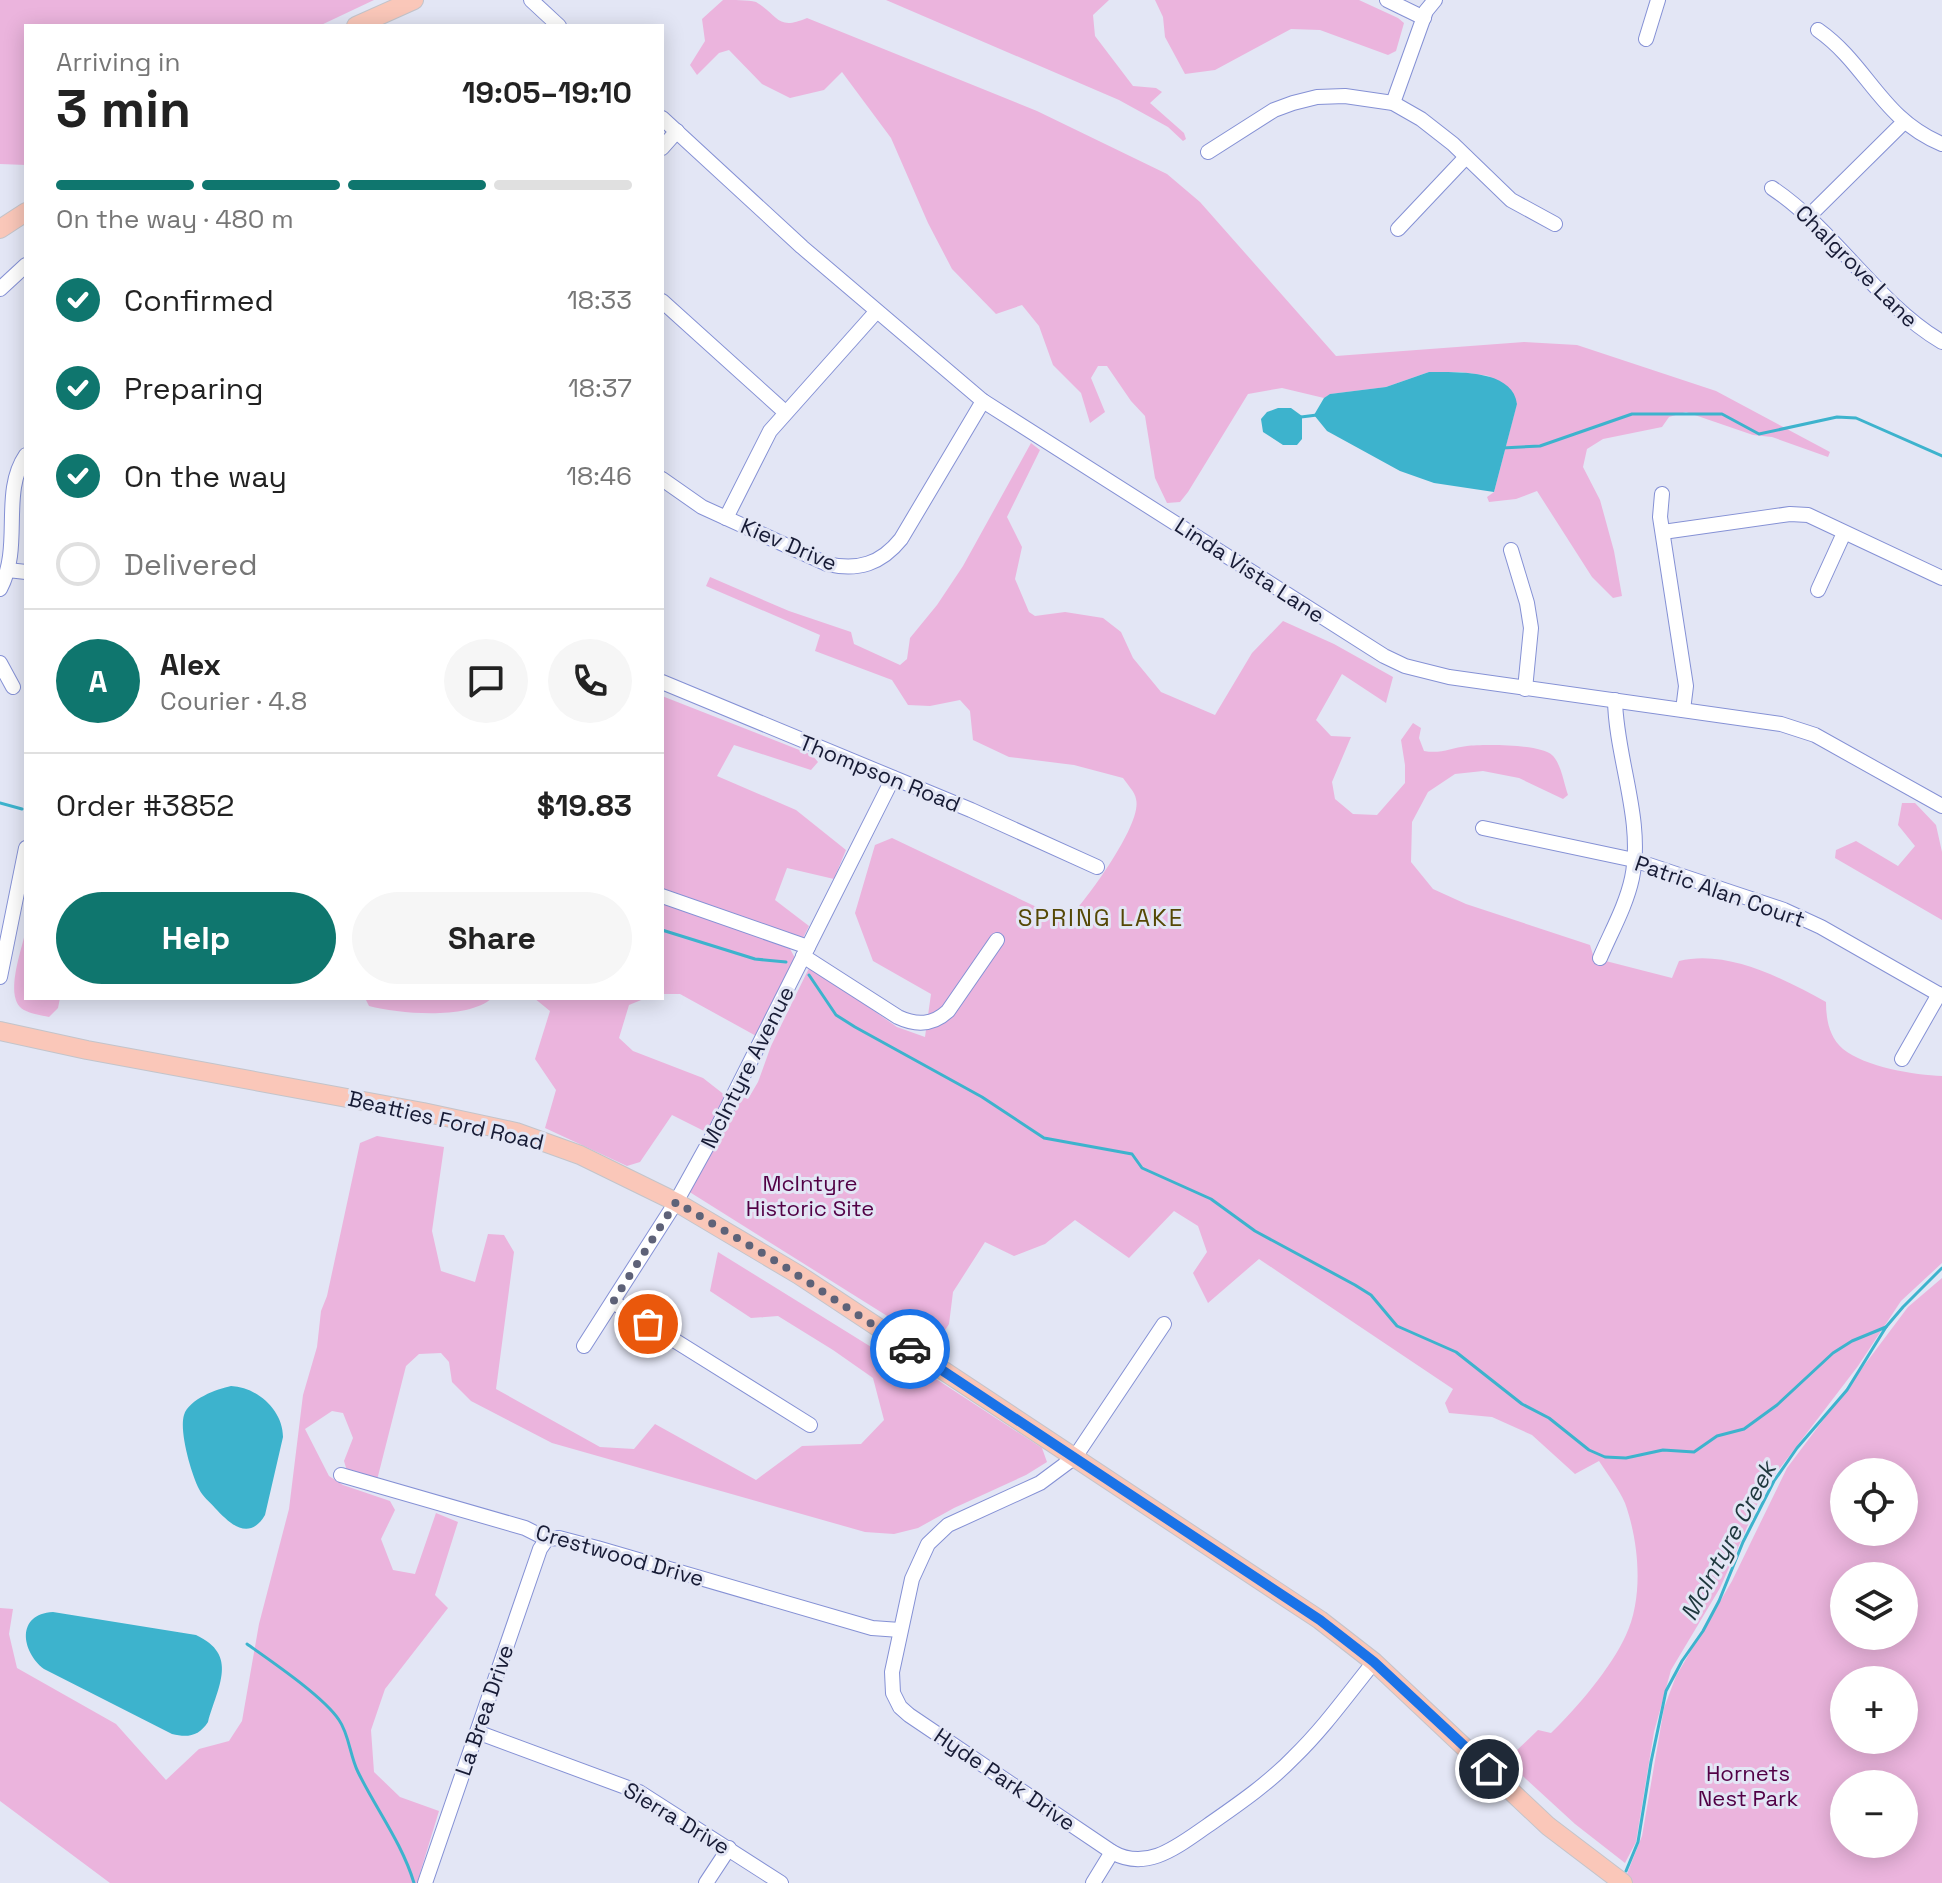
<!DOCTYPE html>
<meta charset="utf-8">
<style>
:root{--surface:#fff;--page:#f6f6f6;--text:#222;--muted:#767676;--line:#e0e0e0;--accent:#0f766e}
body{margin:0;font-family:"Space Grotesk",sans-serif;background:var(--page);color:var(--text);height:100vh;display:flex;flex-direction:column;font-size:30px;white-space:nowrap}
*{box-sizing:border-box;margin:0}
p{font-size:26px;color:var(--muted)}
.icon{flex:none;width:44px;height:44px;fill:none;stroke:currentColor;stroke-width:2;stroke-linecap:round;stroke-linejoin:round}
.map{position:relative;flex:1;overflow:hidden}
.panel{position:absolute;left:24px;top:24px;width:640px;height:976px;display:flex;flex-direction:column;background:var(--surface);border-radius:0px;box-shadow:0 4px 20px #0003}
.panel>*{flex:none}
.tools{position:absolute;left:1830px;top:1458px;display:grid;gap:16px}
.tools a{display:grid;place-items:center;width:88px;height:88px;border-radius:50%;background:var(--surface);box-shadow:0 4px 20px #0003;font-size:40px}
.pin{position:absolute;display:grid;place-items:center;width:68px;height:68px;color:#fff;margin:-34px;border:4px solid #fff;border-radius:50%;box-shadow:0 2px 8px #0007}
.courier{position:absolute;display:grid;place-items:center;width:80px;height:80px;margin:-40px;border:6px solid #1a73e8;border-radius:50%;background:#fff;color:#222;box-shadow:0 2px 10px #0007}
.summary em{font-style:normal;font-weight:600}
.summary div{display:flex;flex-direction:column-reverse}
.summary{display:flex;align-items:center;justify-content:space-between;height:136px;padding:0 32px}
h1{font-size:52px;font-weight:600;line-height:60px}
.bar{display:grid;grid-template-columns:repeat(4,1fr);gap:12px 8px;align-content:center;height:96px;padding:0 32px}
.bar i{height:10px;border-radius:6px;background:var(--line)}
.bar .current{background:var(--accent)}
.bar p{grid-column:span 4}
.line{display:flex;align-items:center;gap:20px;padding:0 32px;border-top:2px solid var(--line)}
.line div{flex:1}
.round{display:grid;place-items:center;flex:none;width:84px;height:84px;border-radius:42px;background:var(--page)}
ol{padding:0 32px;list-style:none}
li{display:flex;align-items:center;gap:24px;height:88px}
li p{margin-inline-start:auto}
li .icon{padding:8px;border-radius:50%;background:var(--accent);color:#fff;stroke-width:4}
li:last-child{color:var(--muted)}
li i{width:44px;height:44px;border:4px solid var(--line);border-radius:50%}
.button{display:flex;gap:16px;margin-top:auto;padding:16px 32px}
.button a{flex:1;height:92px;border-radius:48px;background:var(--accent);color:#fff;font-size:32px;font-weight:600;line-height:92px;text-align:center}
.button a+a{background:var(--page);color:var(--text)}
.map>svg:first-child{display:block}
</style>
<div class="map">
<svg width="1942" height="1883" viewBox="0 0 1942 1883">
<rect width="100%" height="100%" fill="#e3e6f5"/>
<g fill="#ebb4dd" fill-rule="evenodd">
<polygon points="0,0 374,0 319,26 26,26 26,165 0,164"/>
<path d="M723,0C733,0 748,0 756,2C779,16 777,31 807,18L1037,111L1167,174L1200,202L1336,356L1524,342L1577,345L1716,391L1830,452L1828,457L1772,437L1753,435L1686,412L1669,417L1662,427L1603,439L1587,449L1583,467L1600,500L1614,551L1622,596L1613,598L1592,577L1537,491L1516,499L1489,502L1487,497L1494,492L1517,403L1489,376L1461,372H1429L1386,387L1331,394L1324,398L1282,388L1248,394L1188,492L1180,502L1167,503L1155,478L1145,416L1131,401L1107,366H1098L1091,378L1105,412L1090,423L1081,393L1053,365L1039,326L1022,305L996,314L952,269L928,223L891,138L842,72L824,90L790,98L762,84L729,50L719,53L697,75L690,65L705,41L702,19Z"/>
<polygon points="886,0 1109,0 1093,15 1095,36 1133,86 1156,88 1162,92 1150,103 1184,133 1186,139 1183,141 1168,127 1119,100"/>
<polygon points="1155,0 1359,0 1398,18 1404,23 1396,51 1388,55 1320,30 1291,29 1215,70 1185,74 1165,37 1163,17"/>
<path d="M1031,443L1040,450L1007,517L1022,547L1015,579L1029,612L1035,616L1065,612L1103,618L1121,632L1133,658L1161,692L1215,715L1252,653L1283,621L1334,644L1393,677L1386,703L1342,674L1316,720L1331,736L1351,737L1332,782L1335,799L1353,814L1377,815L1405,783V765L1401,740L1413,723L1421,728L1419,738L1424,751C1441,754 1451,748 1467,746C1483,744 1541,744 1552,755C1561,763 1564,784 1568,795L1563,799L1519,778L1483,771L1455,774L1428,792L1412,822L1411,862L1433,889L1466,904L1590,945L1594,958L1672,978L1679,961C1728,949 1784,979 1826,1002C1826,1019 1829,1037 1843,1049C1865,1067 1915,1075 1942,1076V1263L1901,1301L1858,1366L1764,1489L1720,1588L1671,1670L1654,1732L1636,1842L1625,1863L1575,1824L1514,1768L1513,1754L1538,1730L1551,1733C1577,1708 1611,1668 1626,1635C1644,1597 1639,1542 1625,1503C1619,1489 1608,1475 1599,1461L1575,1474L1532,1435L1492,1417L1449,1413L1445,1403L1453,1389L1259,1259L1208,1303L1193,1273L1207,1252L1198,1226L1174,1211L1129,1258L1075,1220L1045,1244L1014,1256L985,1242L953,1292L949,1324L935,1346L688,1191L740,1096L748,1099L758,1082L771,1046L810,966L897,1027L925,1037L931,994L873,961L855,913L875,845L892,838L1066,921C1084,903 1143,824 1136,799C1135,792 1127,784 1123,778L1074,765L1009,757L973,740L970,711L960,700L930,706L908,705L892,680L815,651L820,635L706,586L710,577L789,611L851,632L854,644L900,665L907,659L910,638L937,605L963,566Z"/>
<polygon points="662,696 812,755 818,762 811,770 734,745 717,776 796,810 846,850 834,879 787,868 775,900 809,926 803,938 662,888"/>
<polygon points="1902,803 1915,803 1936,825 1942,852 1942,920 1835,858 1836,850 1856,841 1898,866 1915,846 1898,825"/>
<polygon points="662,904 789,947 795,958 758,1037 680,994 662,994"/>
<path d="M26,929V998H60L58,1008L49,1017C41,1015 31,1014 24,1010C3,998 22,950 26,929Z"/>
<path d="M365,998H492C468,1020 400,1014 369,1006Z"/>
<polygon points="534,998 646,998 629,1005 619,1038 633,1051 703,1078 726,1096 706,1132 672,1115 640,1162 627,1166 545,1128 556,1090 535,1059 550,1011"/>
<polygon points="377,1136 444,1147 432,1231 441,1271 475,1282 488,1234 504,1235 514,1252 496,1389 600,1447 634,1449 655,1424 756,1480 802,1446 861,1444 884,1420 873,1378 833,1350 778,1316 751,1318 710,1291 718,1252 897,1363 936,1379 1042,1448 1047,1462 1026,1475 954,1508 918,1528 894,1534 865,1532 552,1443 471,1401 452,1382 449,1362 441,1353 419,1354 406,1366 377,1480 347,1471 344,1461 353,1438 343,1413 332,1411 305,1429 329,1476 343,1485 390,1501 395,1510 381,1539 393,1570 415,1574 436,1513 458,1522 435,1595 448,1608 385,1689 371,1730 374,1772 400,1797 439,1811 417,1883 110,1883 0,1801 0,1608 13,1609 9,1634 17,1668 116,1724 166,1780 199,1749 229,1741 242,1721 259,1624 289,1509 303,1395 317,1347 321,1311 327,1296 360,1143"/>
<path d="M1942,1278V1883H1632L1625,1879L1642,1836L1664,1708L1676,1676L1732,1581L1787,1468L1908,1307ZM1844,1472H1904V1532H1844ZM1844,1576H1904V1636H1844ZM1844,1680H1904V1740H1844ZM1844,1784H1904V1844H1844Z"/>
</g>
<g fill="#3db3cd">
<path d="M1429,372C1456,372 1513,369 1517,404L1494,492L1434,483L1400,471L1327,431L1314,415L1324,398L1330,394L1386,387Z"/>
<polygon points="1278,408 1291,408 1302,416 1302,439 1297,445 1283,445 1263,432 1261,419 1267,412"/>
<path d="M231,1386C257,1387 283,1410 283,1437L265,1515C249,1542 230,1524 215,1508C210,1502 202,1496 199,1489C191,1473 179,1431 184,1415C189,1399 217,1389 231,1386Z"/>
<path d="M53,1612L196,1635C239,1655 218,1686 208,1722C199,1736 188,1738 172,1734L44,1669C21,1651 16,1614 53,1612Z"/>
</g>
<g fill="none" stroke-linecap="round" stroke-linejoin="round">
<g stroke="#3db3cd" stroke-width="3">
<polyline points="1301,417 1317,415"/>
<polyline points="1502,448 1540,446 1632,414 1722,414 1759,434 1837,417 1856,418 1942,456"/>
<polyline points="0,803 22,809"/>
<polyline points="662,930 755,959 786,962"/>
<polyline points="809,975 836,1015 855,1027 982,1097 1044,1138 1132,1154 1142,1168 1211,1199 1255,1231 1355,1285 1371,1295 1397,1326 1456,1352 1522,1404 1549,1418 1589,1450 1605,1457 1626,1458 1663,1450 1694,1452 1717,1436 1744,1429 1777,1405 1833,1353 1852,1341 1886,1327"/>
<path d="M247,1644C271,1661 324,1697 339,1720C349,1734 350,1756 358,1772C376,1809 402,1843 414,1883"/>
<polyline points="1626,1871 1638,1842 1651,1762 1666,1691 1682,1661 1703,1631 1719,1601 1743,1542 1774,1481 1797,1448 1847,1390 1886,1327 1903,1307 1942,1268"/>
</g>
<defs>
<g id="minor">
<polyline points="531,0 559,26"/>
<polyline points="1387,0 1424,18"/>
<path d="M1818,30C1868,65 1880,118 1942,144"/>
<polyline points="1646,39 1658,0"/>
<polyline points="1393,103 1426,11 1435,0"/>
<polyline points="662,118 802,247 983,401 1384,656 1405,666 1449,677 1781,724 1815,735 1942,806"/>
<polyline points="662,148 677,131"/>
<polyline points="1208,152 1274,110 1293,103 1317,97 1345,96 1393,103 1421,119 1453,144 1511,200 1555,224"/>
<path d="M1772,188C1836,231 1875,302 1942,342"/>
<polyline points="1809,216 1904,122"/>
<polyline points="1398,229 1466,157"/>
<polyline points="0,289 26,265"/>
<polyline points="662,301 785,412"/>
<path d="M662,479L702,507L827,564C858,571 881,564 901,539L983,401"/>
<polyline points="1662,494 1660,517 1686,686 1683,710"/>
<polyline points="726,518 770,431 876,312"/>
<polyline points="1663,532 1790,514 1808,515 1942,578"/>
<polyline points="1511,550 1527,603 1531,628 1525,689"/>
<polyline points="8,570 26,572"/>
<path d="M0,589C23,546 0,493 26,455"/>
<polyline points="1818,590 1844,533"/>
<polyline points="0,663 13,687"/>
<polyline points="662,682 971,810 1097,867"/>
<polyline points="1483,828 1634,860 1784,910 1821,927 1942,996"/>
<polyline points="662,896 808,947"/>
<path d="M803,956L898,1017C917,1026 933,1025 948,1011L997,940"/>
<path d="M1600,958C1611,932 1626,906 1632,878C1644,820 1616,758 1615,700"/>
<polyline points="0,977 26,848"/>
<polyline points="1902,1059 1939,994"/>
<polyline points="613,1302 810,1425"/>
<path d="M1164,1324L1075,1457L1040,1483L948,1525L928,1544L912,1579L892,1672L893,1693L900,1707L909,1715L1112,1852C1147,1872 1178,1846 1207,1826C1237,1805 1268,1784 1294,1757C1324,1728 1348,1694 1374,1662"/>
<polyline points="584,1346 676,1202 717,1128 893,778"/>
<polyline points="341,1475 525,1528 547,1539 559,1538 597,1548 872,1628 900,1630"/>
<polyline points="477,1732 639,1792 781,1883"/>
<polyline points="425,1883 540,1549 547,1539"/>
<polyline points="706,1883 729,1848"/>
<polyline points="1093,1883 1112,1852"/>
</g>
<g id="major">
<polyline points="356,26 414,0"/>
<polyline points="0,229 26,212"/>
<polyline points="0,1031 87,1050 423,1112 516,1132 580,1155 676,1202 799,1275 1320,1620 1374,1662 1548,1826 1623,1883"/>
</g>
</defs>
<use href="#minor" stroke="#8591d5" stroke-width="16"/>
<use href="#major" stroke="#c3c4ca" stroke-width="20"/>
<use href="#minor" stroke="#fff" stroke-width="14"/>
<use href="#major" stroke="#fac7b9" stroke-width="18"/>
</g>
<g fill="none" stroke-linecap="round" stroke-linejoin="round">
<polyline stroke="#5e6278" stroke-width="8" stroke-dasharray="0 14.4" points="648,1324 613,1302 676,1202 779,1263 910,1349"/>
<polyline stroke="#1a73e8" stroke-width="10" points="910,1349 1320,1620 1374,1662 1489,1769"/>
</g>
<g text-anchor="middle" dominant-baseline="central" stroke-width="6" stroke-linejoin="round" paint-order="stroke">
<g font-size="22" fill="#171b35" stroke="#e3e6f5">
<text transform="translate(1857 266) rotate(45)">Chalgrove Lane</text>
<text transform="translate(789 544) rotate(23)">Kiev Drive</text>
<text transform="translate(1250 570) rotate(33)">Linda Vista Lane</text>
<text transform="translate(880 773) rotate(22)">Thompson Road</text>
<text transform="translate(1720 891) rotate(19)">Patric Alan Court</text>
<text transform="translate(747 1067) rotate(-63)">McIntyre Avenue</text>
<text transform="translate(446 1120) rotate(13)">Beatties Ford Road</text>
<text transform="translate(620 1555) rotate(16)">Crestwood Drive</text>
<text transform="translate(484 1710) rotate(-71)">La Brea Drive</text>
<text transform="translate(1005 1779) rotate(34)">Hyde Park Drive</text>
<text transform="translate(677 1818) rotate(31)">Sierra Drive</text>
</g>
<g font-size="22" fill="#520046" stroke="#e3e6f5">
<text x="810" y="1183">McIntyre<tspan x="810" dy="25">Historic Site</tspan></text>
<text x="1748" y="1773">Hornets<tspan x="1748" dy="25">Nest Park</tspan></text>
</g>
<g font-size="24" letter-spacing="2" fill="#554805" stroke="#e3e6f5">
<text x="1101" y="917">SPRING LAKE</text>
</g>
<g font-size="24" font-style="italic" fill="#1e373d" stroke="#e3e6f5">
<text transform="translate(1728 1541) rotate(-62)">McIntyre Creek</text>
</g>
</g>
</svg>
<div class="tools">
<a><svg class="icon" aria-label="locate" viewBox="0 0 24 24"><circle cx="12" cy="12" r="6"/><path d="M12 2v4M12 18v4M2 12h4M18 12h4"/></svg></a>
<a><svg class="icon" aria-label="layers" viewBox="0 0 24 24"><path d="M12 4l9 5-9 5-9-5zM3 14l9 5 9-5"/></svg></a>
<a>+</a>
<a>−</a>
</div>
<div class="pin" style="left:648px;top:1324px;background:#ea580c"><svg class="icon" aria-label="bag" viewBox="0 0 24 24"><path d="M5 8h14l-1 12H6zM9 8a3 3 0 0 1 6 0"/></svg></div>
<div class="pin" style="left:1489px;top:1769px;background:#1f2937"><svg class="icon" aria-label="home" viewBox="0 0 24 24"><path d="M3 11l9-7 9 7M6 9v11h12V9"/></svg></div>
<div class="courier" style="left:910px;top:1349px"><svg class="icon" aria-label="car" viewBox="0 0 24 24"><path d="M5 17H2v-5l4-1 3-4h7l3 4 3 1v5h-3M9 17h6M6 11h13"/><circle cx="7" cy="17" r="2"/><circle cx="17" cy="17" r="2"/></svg></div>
<section class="panel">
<div class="summary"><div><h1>3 min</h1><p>Arriving in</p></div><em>19:05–19:10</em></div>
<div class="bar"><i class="current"></i><i class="current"></i><i class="current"></i><i></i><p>On the way · 480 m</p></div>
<ol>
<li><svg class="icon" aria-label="check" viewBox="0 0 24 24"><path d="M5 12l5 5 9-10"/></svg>Confirmed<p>18:33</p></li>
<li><svg class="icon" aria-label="check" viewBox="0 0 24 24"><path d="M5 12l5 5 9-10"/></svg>Preparing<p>18:37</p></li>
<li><svg class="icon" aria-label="check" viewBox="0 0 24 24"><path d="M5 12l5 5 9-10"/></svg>On the way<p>18:46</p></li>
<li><i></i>Delivered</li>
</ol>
<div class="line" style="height:144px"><b class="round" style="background:var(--accent);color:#fff">A</b><div><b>Alex</b><p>Courier · 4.8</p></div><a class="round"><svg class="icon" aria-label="chat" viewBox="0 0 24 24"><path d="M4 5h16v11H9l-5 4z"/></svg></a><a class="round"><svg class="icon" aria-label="phone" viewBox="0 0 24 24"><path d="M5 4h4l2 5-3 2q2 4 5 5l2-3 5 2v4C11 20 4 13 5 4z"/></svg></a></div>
<div class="line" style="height:104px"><div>Order #3852</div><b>$19.83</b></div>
<div class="button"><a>Help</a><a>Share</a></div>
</section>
</div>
